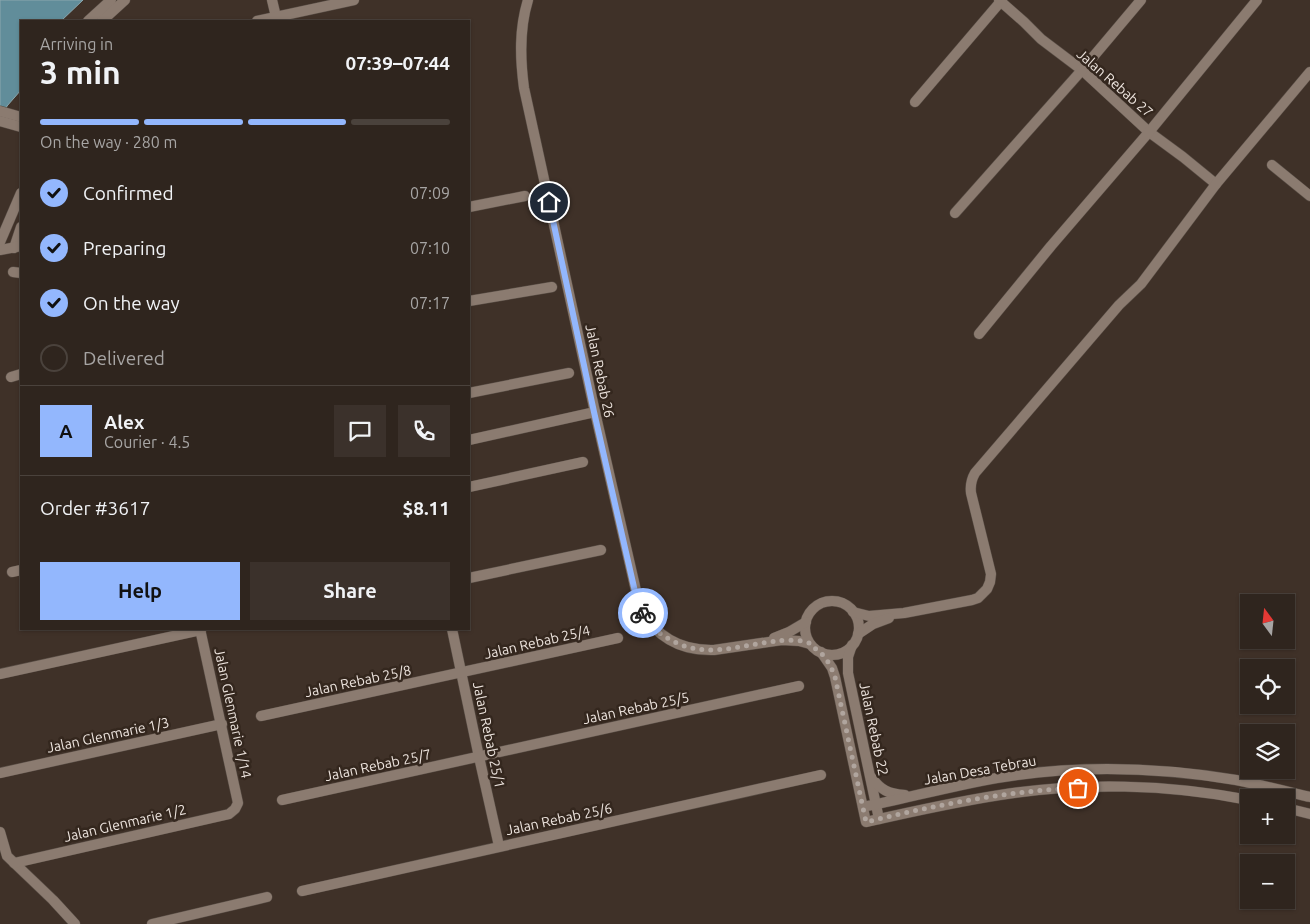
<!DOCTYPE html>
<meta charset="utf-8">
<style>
:root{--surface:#2f251e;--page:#3b312b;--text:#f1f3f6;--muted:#a7a5a4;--line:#4a423c;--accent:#93b7fd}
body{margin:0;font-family:Ubuntu,sans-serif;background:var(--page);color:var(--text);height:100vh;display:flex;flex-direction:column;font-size:19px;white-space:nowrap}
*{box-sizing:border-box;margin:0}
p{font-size:16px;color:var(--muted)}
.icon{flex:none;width:28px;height:28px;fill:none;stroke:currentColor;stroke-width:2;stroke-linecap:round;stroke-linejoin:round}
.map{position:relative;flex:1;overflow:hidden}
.details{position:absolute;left:20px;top:20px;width:450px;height:610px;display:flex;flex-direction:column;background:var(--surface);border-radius:0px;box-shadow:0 1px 4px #0004,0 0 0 1px var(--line)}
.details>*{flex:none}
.needle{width:32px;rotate:345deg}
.controls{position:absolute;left:1240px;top:594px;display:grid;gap:10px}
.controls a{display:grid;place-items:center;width:55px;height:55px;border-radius:0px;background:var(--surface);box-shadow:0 1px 4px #0004,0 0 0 1px var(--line);font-size:25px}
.pin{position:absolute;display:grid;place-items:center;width:42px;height:42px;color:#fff;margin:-21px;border:2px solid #fff;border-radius:50%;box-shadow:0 1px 5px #0007}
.courier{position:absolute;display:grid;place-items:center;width:50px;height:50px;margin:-25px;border:4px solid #93b7fd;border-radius:50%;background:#fff;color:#222;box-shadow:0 1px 6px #0007}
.overview em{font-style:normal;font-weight:600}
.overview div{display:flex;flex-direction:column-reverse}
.overview{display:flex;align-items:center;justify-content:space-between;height:85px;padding:0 20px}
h1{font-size:32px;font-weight:600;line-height:38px}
.bar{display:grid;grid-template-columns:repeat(4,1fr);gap:8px 5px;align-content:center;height:60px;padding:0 20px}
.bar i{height:6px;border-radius:4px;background:var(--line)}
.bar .selected{background:var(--accent)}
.bar p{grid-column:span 4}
.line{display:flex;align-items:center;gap:12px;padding:0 20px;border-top:1px solid var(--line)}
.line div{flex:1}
.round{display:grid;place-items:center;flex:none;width:52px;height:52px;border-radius:0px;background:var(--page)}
ol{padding:0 20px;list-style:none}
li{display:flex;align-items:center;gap:15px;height:55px}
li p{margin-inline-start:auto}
li .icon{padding:5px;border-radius:50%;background:var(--accent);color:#111;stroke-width:4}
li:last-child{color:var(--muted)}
li i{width:28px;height:28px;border:2px solid var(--line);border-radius:50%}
.cta{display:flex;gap:10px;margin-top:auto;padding:10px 20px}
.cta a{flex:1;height:58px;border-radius:0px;background:var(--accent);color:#111;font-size:20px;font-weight:600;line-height:58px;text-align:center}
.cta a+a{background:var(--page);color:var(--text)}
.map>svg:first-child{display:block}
</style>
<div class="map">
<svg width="1310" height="924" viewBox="0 0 1310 924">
<rect width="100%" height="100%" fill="#3f3128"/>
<polygon fill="#618d9a" stroke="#8ba7ae" points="0,0 83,0 61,21 21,21 21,90 7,106 0,123"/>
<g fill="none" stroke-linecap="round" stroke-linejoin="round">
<defs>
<g id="minor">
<polyline points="272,0 277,21"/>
<path d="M528,0C519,29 520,58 524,88L595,412L640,608C656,637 681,651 714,650L782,640L799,641L810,644"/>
<polyline points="999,0 1024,22 1041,39 1082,70 1149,132 1183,157 1216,184"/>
<polyline points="88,21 111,0"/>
<polyline points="102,21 125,0"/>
<polyline points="257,21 354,0"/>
<polyline points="915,102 1002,0"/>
<polyline points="0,111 21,117"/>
<polyline points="0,121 21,127"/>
<polyline points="1272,165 1310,196"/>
<polyline points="469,207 525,196"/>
<polyline points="955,213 1082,70 1141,0"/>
<polyline points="0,242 21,193"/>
<polyline points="14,248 21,227"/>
<polyline points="0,250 21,246"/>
<polyline points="13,272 21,273"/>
<polyline points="469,301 552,287"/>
<polyline points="979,334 1051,246 1149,132 1257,0"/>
<polyline points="11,377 21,374"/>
<polyline points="469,393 569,373"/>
<polyline points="469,440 595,412"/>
<polyline points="469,487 583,462"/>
<polyline points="12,572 21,570"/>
<polyline points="469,578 601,550"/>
<circle cx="832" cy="628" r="27"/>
<path d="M853,612L869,616L904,613L972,600L978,598L987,589L990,582L991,574L971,493C970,485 971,480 975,473L1119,305L1141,284L1216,184L1310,72"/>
<polyline points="452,629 479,757 499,846"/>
<polyline points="858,634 873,624 889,618"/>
<polyline points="774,638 789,632 806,622"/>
<polyline points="852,645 848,657 848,673 879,819"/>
<path d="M821,652L832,668L835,677L866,822C910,812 955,802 1000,795C1081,782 1168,784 1249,800"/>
<polyline points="0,674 201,630"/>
<polyline points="261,716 618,638"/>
<polyline points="0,773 222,724"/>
<path d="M871,777C881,790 888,794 905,795"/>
<polyline points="282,800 799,686"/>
<path d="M863,807C907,798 952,786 997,778C1075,765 1157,767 1236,780C1261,785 1285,791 1310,797"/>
<polyline points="1286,808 1310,814"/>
<polyline points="0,832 7,856 53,900 75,924"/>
<polyline points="14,863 229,814 235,809 238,803 200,629"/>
<path d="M302,891C475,852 648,814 821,775"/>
<polyline points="152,924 267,897"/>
</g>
</defs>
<use href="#minor" stroke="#594e46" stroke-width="11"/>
<use href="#minor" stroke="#8b7b70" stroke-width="10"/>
</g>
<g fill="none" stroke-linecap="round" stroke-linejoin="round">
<path stroke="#b0a59e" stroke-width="5" stroke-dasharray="0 9" d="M643,613C649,624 657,633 669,639C705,660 739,645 777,641C786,640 803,639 811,644C813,645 814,648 816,649C826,656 831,666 835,677L866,822C936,805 1007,791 1078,788"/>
<polyline stroke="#93b7fd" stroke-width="6" points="549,202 594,412 636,596 643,613"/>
</g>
<g text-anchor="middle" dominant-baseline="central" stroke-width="5" stroke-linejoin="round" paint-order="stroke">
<g font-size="14" fill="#ede4de" stroke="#34271e">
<text transform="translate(1115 83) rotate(41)">Jalan Rebab 27</text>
<text transform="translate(600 371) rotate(78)">Jalan Rebab 26</text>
<text transform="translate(537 642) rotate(-13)">Jalan Rebab 25/4</text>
<text transform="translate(358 681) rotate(-12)">Jalan Rebab 25/8</text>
<text transform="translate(636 708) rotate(-12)">Jalan Rebab 25/5</text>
<text transform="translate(233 713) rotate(78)">Jalan Glenmarie 1/14</text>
<text transform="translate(874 729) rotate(78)">Jalan Rebab 22</text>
<text transform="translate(108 735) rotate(-12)">Jalan Glenmarie 1/3</text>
<text transform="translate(489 735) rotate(78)">Jalan Rebab 25/1</text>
<text transform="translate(378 765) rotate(-12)">Jalan Rebab 25/7</text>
<text transform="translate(980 770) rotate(-10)">Jalan Desa Tebrau</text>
<text transform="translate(559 819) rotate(-12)">Jalan Rebab 25/6</text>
<text transform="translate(125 823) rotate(-13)">Jalan Glenmarie 1/2</text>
</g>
</g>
</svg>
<div class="controls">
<a><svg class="needle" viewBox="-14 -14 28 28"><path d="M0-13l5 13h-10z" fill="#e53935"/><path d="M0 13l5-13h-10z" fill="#a7a5a4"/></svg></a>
<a><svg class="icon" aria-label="locate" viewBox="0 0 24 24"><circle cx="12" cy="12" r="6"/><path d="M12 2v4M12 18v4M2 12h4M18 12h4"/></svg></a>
<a><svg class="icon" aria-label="layers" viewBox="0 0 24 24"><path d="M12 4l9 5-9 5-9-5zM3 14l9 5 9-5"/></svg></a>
<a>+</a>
<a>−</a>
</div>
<div class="pin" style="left:1078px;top:788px;background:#ea580c"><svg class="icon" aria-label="bag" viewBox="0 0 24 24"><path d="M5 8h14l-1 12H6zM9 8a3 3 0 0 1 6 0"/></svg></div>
<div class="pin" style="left:549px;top:202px;background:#1f2937"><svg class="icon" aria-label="home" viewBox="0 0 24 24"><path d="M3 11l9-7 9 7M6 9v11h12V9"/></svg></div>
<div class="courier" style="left:643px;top:613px"><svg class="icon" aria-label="bike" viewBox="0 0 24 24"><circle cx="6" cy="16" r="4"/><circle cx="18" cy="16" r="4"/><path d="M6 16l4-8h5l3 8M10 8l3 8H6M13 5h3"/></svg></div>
<section class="details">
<div class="overview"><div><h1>3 min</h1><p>Arriving in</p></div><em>07:39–07:44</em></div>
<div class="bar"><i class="selected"></i><i class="selected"></i><i class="selected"></i><i></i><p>On the way · 280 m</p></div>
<ol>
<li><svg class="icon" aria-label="check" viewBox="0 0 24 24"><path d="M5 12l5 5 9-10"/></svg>Confirmed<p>07:09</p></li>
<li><svg class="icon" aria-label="check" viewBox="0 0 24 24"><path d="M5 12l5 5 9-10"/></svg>Preparing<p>07:10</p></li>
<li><svg class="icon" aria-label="check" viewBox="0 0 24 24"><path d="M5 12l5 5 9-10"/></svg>On the way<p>07:17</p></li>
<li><i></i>Delivered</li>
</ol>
<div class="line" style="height:90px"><b class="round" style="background:var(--accent);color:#111">A</b><div><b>Alex</b><p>Courier · 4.5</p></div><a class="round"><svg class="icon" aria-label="chat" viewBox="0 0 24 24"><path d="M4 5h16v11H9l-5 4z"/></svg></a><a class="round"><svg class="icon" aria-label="phone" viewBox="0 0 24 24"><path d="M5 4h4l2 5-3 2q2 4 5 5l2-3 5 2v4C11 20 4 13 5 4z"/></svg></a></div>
<div class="line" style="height:65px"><div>Order #3617</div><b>$8.11</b></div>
<div class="cta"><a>Help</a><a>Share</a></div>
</section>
</div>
